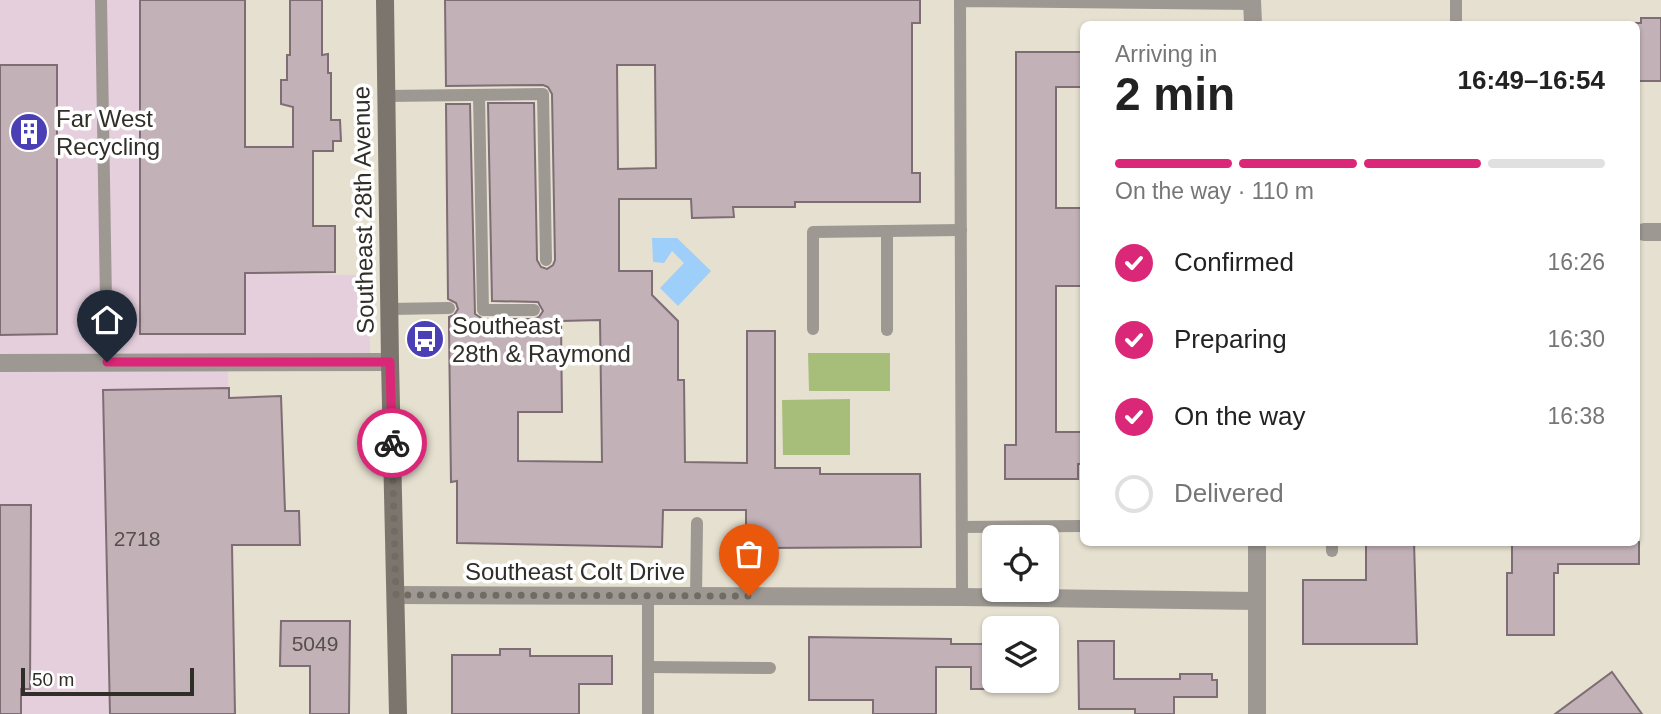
<!DOCTYPE html>
<meta charset="utf-8">
<style>
:root{--surface:#fff;--page:#f6f6f6;--text:#222;--muted:#767676;--line:#e0e0e0;--accent:#db2777}
body{margin:0;font-family:Helvetica,sans-serif;background:var(--page);color:var(--text);height:100vh;display:flex;flex-direction:column;font-size:26px;white-space:nowrap}
*{box-sizing:border-box;margin:0}
p{font-size:23px;color:var(--muted)}
.icon{flex:none;width:38px;height:38px;fill:none;stroke:currentColor;stroke-width:2;stroke-linecap:round;stroke-linejoin:round}
.map{position:relative;flex:1;overflow:hidden}
.drawer{position:absolute;left:1080px;top:21px;width:560px;height:525px;display:flex;flex-direction:column;background:var(--surface);border-radius:10px;box-shadow:0 2px 5px #0004}
.drawer>*{flex:none}
.tools{position:absolute;left:982px;top:525px;display:grid;gap:14px}
.tools a{display:grid;place-items:center;width:77px;height:77px;border-radius:10px;background:var(--surface);box-shadow:0 2px 5px #0004;font-size:35px}
.scale{position:absolute;left:21px;bottom:18px;width:173px;box-sizing:border-box;padding-left:7px;border:4px solid #302e28;border-top:0;font-size:19px;line-height:24px;white-space:nowrap;color:#302e28;-webkit-text-stroke:5px #fff;paint-order:stroke}
.pin{position:absolute;display:grid;place-items:center;width:60px;height:60px;color:#fff;margin:-72px -30px;border-radius:50% 50% 50% 0;rotate:-45deg;box-shadow:0 0 7px #0007}
.pin .icon{rotate:45deg}
.courier{position:absolute;display:grid;place-items:center;width:70px;height:70px;margin:-35px;border:5px solid #db2777;border-radius:50%;background:#fff;color:#222;box-shadow:0 2px 9px #0007}
.headline em{font-style:normal;font-weight:700}
.headline div{display:flex;flex-direction:column-reverse}
.headline{display:flex;align-items:center;justify-content:space-between;height:119px;padding:0 35px}
h1{font-size:46px;font-weight:700;line-height:52px}
.bar{display:grid;grid-template-columns:repeat(4,1fr);gap:10px 7px;align-content:center;height:84px;padding:0 35px}
.bar i{height:9px;border-radius:5px;background:var(--line)}
.bar .on{background:var(--accent)}
.bar p{grid-column:span 4}
ol{padding:0 35px;list-style:none}
li{display:flex;align-items:center;gap:21px;height:77px}
li p{margin-inline-start:auto}
li .icon{padding:7px;border-radius:50%;background:var(--accent);color:#fff;stroke-width:4}
li:last-child{color:var(--muted)}
li i{width:38px;height:38px;border:4px solid var(--line);border-radius:50%}
.map>svg:first-child{display:block}
</style>
<div class="map">
<svg width="1661" height="714" viewBox="0 0 1661 714">
<rect width="100%" height="100%" fill="#e6e0d0"/>
<polygon fill="#e5cfdd" points="0,0 246,0 246,274 370,275 370,364 228,365 235,686 210,687 210,714 0,714"/>
<g fill="#a7be7b">
<polygon points="808,353 890,353 890,391 809,391"/>
<polygon points="850,399 850,455 783,455 782,400"/>
</g>
<polygon fill="#9ecefa" points="652,238 677,238 711,271 678,306 660,288 684,263 672,251 664,263 653,262"/>
<g fill="#c3b1b8" stroke="#7e6d74" stroke-width="2" fill-rule="evenodd">
<polygon points="140,0 245,0 245,147 293,147 293,107 281,104 281,80 287,80 287,55 290,55 290,0 322,0 322,55 328,54 328,73 331,73 331,120 340,120 341,141 333,141 333,151 313,151 313,226 335,226 335,272 245,273 245,334 140,334"/>
<path d="M445,0H920V23H912V173H920V202H795V207H733L734,217L692,218L691,199H619V271H652V295L678,321V380H684L685,462L747,463V331H775V468H820V474H920L921,547L746,548V510H663L662,547L457,543V481L451,482L449,329V317L454,315L458,309L456,303L448,299L446,104H470L475,314L483,319H534L539,317L543,311L538,302L492,301L488,103H534L537,260L541,267L547,269L553,265L555,260L552,94L548,87L543,85L446,86ZM617,65H655L656,168L618,169ZM600,320L602,462L518,461V412H562L561,321Z"/>
<polygon points="1641,18 1661,18 1661,81 1636,81 1636,23 1641,23"/>
<polygon points="1016,52 1083,52 1083,87 1056,87 1056,208 1083,208 1083,286 1056,286 1056,432 1083,432 1083,464 1078,464 1078,479 1005,479 1005,445 1016,445"/>
<polygon points="0,65 57,65 57,334 0,335"/>
<polygon points="229,388 229,398 281,396 285,511 299,511 300,545 232,545 235,714 110,714 103,390"/>
<polygon points="0,505 31,505 30,689 21,689 21,714 0,714"/>
<polygon points="1366,542 1414,542 1417,644 1303,644 1303,580 1366,580"/>
<polygon points="1512,542 1639,542 1639,564 1558,564 1558,573 1554,573 1554,635 1507,635 1507,573 1512,573"/>
<polygon points="281,621 350,621 349,714 310,714 310,666 280,666"/>
<polygon points="809,637 951,639 951,644 994,644 994,689 971,689 971,667 936,667 936,714 873,714 873,700 809,700"/>
<polygon points="1078,641 1114,641 1114,679 1180,679 1180,674 1212,674 1212,680 1217,680 1217,697 1174,697 1174,714 1135,714 1135,709 1079,709"/>
<polygon points="500,649 530,649 530,656 612,656 612,684 579,684 579,714 452,714 452,655 500,655"/>
<polygon points="1612,672 1642,714 1555,714"/>
</g>
<g fill="none" stroke-linecap="round" stroke-linejoin="round">
<g stroke="#9d9892" stroke-width="12">
<polyline points="101,0 107,362"/>
<polyline points="1456,0 1456,24"/>
<polyline points="479,95 483,310 534,310"/>
<polyline points="386,96 543,94 546,260"/>
<polyline points="887,232 887,330"/>
<polyline points="390,309 449,308"/>
<polyline points="813,329 813,232 961,230"/>
<polyline points="962,527 1083,526"/>
<polyline points="1332,551 1332,542"/>
<polyline points="648,596 648,714"/>
<polyline points="696,596 697,523"/>
<polyline points="962,597 960,1 1252,4"/>
<polyline points="648,667 770,668"/>
</g>
<g stroke="#9d9892" stroke-width="18">
<polyline points="1252,0 1253,24"/>
<polyline points="1644,232 1661,232"/>
<polyline points="0,363 390,362"/>
<polyline points="1257,542 1257,714"/>
<polyline points="396,595 962,597 1257,601"/>
</g>
<polyline stroke="#7c756d" stroke-width="18" points="385,0 390,362 398,714"/>
</g>
<g fill="none" stroke-linecap="round" stroke-linejoin="round">
<polyline stroke="#706c63" stroke-width="7" stroke-dasharray="0 12.6" points="392,443 396,595 749,596"/>
<polyline stroke="#db2777" stroke-width="9" points="107,362 390,362 392,443"/>
</g>
<defs>
<symbol id="building-disc" viewBox="-11 -11 22 22"><circle r="9.5" fill="#4a3fb5" stroke="#fff"/><path d="M-4-6H4V6H1V3H-1V6H-4ZM-2.5-4.3h1.7v1.8h-1.7ZM.8-4.3h1.7v1.8H.8ZM-2.5-1h1.7V.8h-1.7ZM.8-1h1.7V.8H.8Z" fill="#fff"/></symbol>
<symbol id="bus-disc" viewBox="-11 -11 22 22"><circle r="9.5" fill="#4a3fb5" stroke="#fff"/><path d="M-5-6H5V4H4V6H2V4H-2V6H-4V4H-5ZM-3.5-4V0h7V-4ZM-3.5 1.2v1.5H-2V1.2ZM2 1.2v1.5H3.5V1.2Z" fill="#fff"/></symbol>
</defs>
<g fill-rule="evenodd">
<use href="#building-disc" x="7" y="110" width="44" height="44"/>
<use href="#bus-disc" x="403" y="317" width="44" height="44"/>
</g>
<g text-anchor="middle" dominant-baseline="central" stroke-width="7" stroke-linejoin="round" paint-order="stroke">
<g font-size="21" fill="#554f4c">
<text x="137" y="538">2718</text>
<text x="315" y="643">5049</text>
</g>
<g font-size="24" fill="#302e28" stroke="#fff" text-anchor="start">
<text x="56" y="118">Far West<tspan x="56" dy="28">Recycling</tspan></text>
<text x="452" y="325">Southeast<tspan x="452" dy="28">28th &amp; Raymond</tspan></text>
</g>
<g font-size="24" fill="#302e28" stroke="#fff">
<text transform="translate(363 210) rotate(-91)">Southeast 28th Avenue</text>
<text x="575" y="571">Southeast Colt Drive</text>
</g>
</g>
</svg>
<div class="tools">
<a><svg class="icon" aria-label="locate" viewBox="0 0 24 24"><circle cx="12" cy="12" r="6"/><path d="M12 2v4M12 18v4M2 12h4M18 12h4"/></svg></a>
<a><svg class="icon" aria-label="layers" viewBox="0 0 24 24"><path d="M12 4l9 5-9 5-9-5zM3 14l9 5 9-5"/></svg></a>
</div>
<div class="scale">50 m</div>
<div class="pin" style="left:749px;top:596px;background:#ea580c"><svg class="icon" aria-label="bag" viewBox="0 0 24 24"><path d="M5 8h14l-1 12H6zM9 8a3 3 0 0 1 6 0"/></svg></div>
<div class="pin" style="left:107px;top:362px;background:#1f2937"><svg class="icon" aria-label="home" viewBox="0 0 24 24"><path d="M3 11l9-7 9 7M6 9v11h12V9"/></svg></div>
<div class="courier" style="left:392px;top:443px"><svg class="icon" aria-label="bike" viewBox="0 0 24 24"><circle cx="6" cy="16" r="4"/><circle cx="18" cy="16" r="4"/><path d="M6 16l4-8h5l3 8M10 8l3 8H6M13 5h3"/></svg></div>
<section class="drawer">
<div class="headline"><div><h1>2 min</h1><p>Arriving in</p></div><em>16:49–16:54</em></div>
<div class="bar"><i class="on"></i><i class="on"></i><i class="on"></i><i></i><p>On the way · 110 m</p></div>
<ol>
<li><svg class="icon" aria-label="check" viewBox="0 0 24 24"><path d="M5 12l5 5 9-10"/></svg>Confirmed<p>16:26</p></li>
<li><svg class="icon" aria-label="check" viewBox="0 0 24 24"><path d="M5 12l5 5 9-10"/></svg>Preparing<p>16:30</p></li>
<li><svg class="icon" aria-label="check" viewBox="0 0 24 24"><path d="M5 12l5 5 9-10"/></svg>On the way<p>16:38</p></li>
<li><i></i>Delivered</li>
</ol>
</section>
</div>
